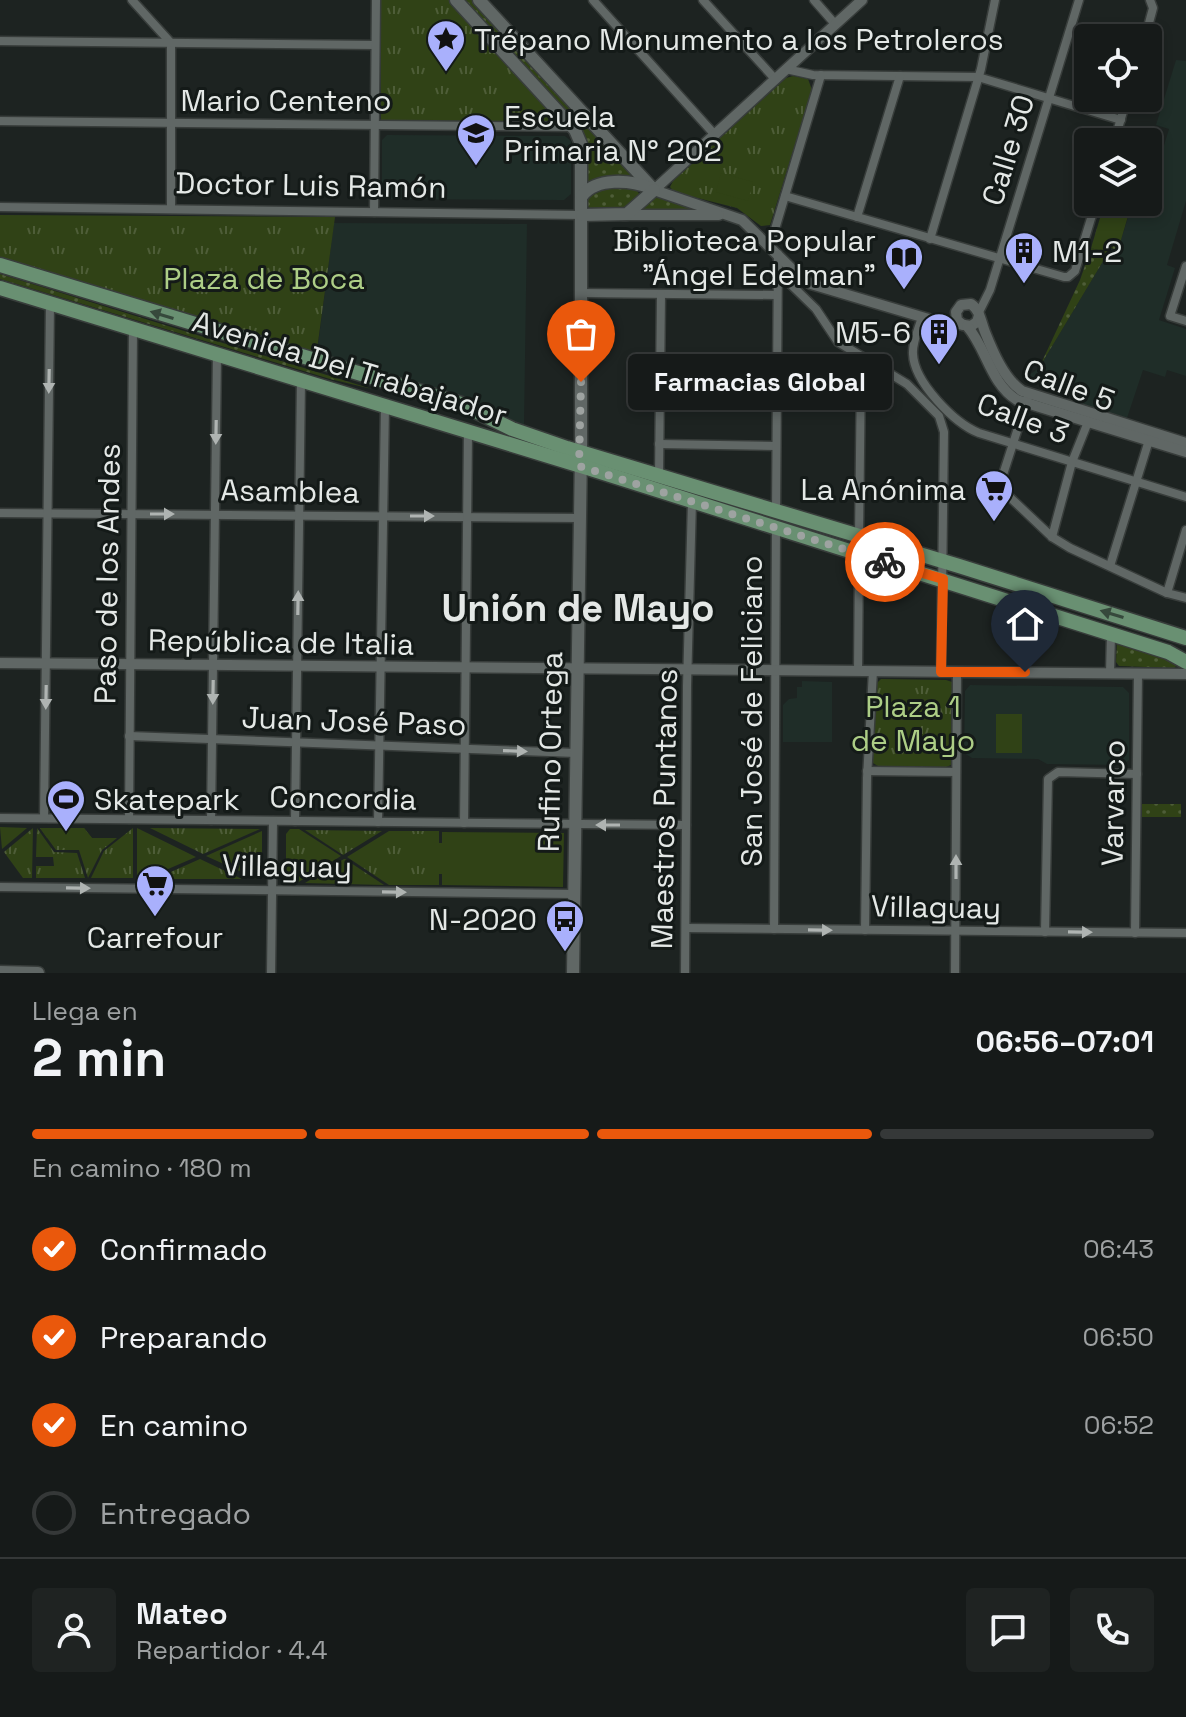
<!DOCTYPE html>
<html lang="es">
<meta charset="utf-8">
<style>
:root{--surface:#161a19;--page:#1f2322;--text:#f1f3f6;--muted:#9ea1a2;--line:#353838;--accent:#ea580c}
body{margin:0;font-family:"Space Grotesk",sans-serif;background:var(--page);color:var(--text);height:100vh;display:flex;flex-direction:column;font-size:30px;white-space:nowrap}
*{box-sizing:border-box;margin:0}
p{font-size:26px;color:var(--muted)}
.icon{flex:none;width:44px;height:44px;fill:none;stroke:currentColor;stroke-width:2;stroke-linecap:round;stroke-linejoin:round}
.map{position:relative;height:973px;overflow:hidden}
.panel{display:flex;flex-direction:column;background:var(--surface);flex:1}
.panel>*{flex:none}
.buttons{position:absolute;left:1074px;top:24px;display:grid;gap:16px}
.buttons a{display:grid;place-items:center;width:88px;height:88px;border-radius:8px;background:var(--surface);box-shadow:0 4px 12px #0003,0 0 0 2px var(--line);font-size:40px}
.pin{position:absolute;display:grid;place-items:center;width:68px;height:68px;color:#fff;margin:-82px -34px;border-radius:50% 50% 50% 0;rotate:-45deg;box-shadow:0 0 8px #0007}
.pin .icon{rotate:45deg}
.courier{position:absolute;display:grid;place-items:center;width:80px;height:80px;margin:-40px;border:6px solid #ea580c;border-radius:50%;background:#fff;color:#222;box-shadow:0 2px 10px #0007}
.bubble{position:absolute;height:56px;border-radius:8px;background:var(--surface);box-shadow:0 4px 12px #0003,0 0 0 2px var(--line);font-size:26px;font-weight:600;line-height:56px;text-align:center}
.overview em{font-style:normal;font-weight:600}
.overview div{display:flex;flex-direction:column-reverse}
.overview{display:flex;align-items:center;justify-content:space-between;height:136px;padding:0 32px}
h1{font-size:52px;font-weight:600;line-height:60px}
.bar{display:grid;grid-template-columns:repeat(4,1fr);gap:12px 8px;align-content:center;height:96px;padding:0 32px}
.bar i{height:10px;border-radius:6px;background:var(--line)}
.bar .active{background:var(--accent)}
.bar p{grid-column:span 4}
.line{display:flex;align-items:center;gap:20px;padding:0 32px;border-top:2px solid var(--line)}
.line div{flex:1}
.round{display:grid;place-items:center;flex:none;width:84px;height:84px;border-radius:8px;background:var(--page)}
ol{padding:0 32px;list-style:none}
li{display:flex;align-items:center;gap:24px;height:88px}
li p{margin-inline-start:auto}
li .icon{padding:8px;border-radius:50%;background:var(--accent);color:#fff;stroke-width:4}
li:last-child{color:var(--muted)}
li i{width:44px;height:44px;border:4px solid var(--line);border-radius:50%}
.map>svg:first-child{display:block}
</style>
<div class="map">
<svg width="1186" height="973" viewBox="0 0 1186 973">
<defs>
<pattern id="grass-dots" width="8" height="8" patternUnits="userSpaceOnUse" patternTransform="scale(2)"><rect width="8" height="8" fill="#304216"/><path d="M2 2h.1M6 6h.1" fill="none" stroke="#4e5d38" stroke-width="1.8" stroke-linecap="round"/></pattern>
<pattern id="park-tufts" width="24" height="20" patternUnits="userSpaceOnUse" patternTransform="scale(2)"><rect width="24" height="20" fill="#304216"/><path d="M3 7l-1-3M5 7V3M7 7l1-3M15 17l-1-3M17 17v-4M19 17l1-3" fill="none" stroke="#4e5d38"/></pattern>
</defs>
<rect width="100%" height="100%" fill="#1d2321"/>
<g fill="#1f2d28">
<polygon points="1176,60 1186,61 1186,201 1167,265 1175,268 1159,320 1186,329 1186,376 1167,370 1165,377 1143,370 1127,418 1076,402 1078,396 1023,379 1039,368 1111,248 1118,249 1133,202 1148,202 1148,152 1161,155 1169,129 1156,125"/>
<polygon points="387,135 565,136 571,141 571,194 564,200 387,199 382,193 382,140"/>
<polygon points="334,223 527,224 524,426 474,400 317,352"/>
<polygon points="802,681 832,682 832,742 783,742 783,705 789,699 797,698 797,687 802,687"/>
<polygon points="970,685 1123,687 1129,693 1129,760 1123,765 1047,764 1038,759 972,758 964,753 965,691"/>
</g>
<g fill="url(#grass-dots)">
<polygon points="460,0 472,0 637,178 587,184 587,146 583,134"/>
<polygon points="601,187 635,188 640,195 628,209 591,209 587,206 586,197"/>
<polygon points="655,197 694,207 695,209 639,209"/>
<polygon points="1091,248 1108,253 1039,368 1080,280"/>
<polygon points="0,274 372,389 330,379 0,279"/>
<polygon points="1117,642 1173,657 1179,664 1174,668 1119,666 1116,662"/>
<rect x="1142" y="804" width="39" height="13"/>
</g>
<g fill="url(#park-tufts)">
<polygon points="380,0 449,0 554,115 554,121 381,121"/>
<polygon points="793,76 808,79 812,90 770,225 761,226 737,208 674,192 670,187 673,181 786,78"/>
<polygon points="1103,208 1128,216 1118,250 1111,248 1108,253 1091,248"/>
<polygon points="0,215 335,217 316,357 0,262"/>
<polygon points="881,679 946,680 952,682 951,765 946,767 878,766 873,763 875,685"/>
<polygon points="0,827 27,828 2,849"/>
<polygon points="33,828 32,878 23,878 4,852"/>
<polygon points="37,828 54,852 77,853 85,878 36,878 36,866 54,866 53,857 36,857"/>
<polygon points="40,828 84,828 92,838 117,838 102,850 88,878 79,850 56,850"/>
<polygon points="133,828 133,878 91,878 104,851"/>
<polygon points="137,828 196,857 147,878 137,878"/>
<polygon points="150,828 260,829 203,854"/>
<polygon points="290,829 299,829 341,856 297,883 291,883 286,879 286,834"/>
<polygon points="305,830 382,831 343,855"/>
<polygon points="262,831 262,874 257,879 206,856"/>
<polygon points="389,831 439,831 439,843 426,844 426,873 439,874 439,885 389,885 347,857"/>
<polygon points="200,859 242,879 155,879"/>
<polygon points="344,859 345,859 384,885 305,883"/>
</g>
<g fill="#304216">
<polygon points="721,173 753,182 748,201 716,192"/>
<rect x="996" y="714" width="26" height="39"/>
<polygon points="40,828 84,828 92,838 47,838"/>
<polygon points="442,832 564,833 563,887 442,885 442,874 426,874 426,843 442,843"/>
</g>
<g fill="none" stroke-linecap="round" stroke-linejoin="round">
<defs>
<g id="minor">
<polyline points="132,0 171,43 171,209"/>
<polyline points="593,0 715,135"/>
<polyline points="703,0 775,79"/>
<polyline points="814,0 835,24"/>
<polyline points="1145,38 1153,8 1150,0"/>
<polyline points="0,41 375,45"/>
<polyline points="786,69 813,75 978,77 1121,120"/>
<polyline points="0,121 571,127"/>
<polyline points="1114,142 1127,98"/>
<polyline points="785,196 1064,277 1068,277 1075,271 1096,202"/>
<polyline points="0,207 582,215"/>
<polyline points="374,212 376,0"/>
<polyline points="857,217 900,76"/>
<polyline points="930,239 981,69 995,0"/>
<polyline points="770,246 821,75"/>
<polyline points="1186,266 1170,316 1186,321"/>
<polyline points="776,270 816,309 838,342 907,384 939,416 944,432 941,672"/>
<polyline points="581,293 776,295"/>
<polyline points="979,312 990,290 1079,0"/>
<path d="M922,317C919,328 912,342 913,354C914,382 954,423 979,433L1186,497"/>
<polyline points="660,370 776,370"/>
<polyline points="1028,397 999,487 1052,537 1070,548 1167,593 1186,598"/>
<polyline points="659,444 776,446"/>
<polyline points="659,475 661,294"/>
<polyline points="0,513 579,518"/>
<polyline points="776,513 778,254"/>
<polyline points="859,536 861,370 865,358"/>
<polyline points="1052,537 1072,462 1088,422"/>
<polyline points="1110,566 1150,437"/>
<polyline points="1167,593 1186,530"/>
<polyline points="858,671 859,554"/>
<polyline points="1025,672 1026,606"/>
<polyline points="1110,673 1111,634"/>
<polyline points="129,736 576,753"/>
<polyline points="867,771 956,772"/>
<polyline points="0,818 686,825"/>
<polyline points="44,818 50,303"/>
<polyline points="129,819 133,329"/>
<polyline points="211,820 217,354"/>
<polyline points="295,821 301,380"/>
<polyline points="378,822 385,406"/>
<polyline points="464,823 468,432"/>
<polyline points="0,887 574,894"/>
<polyline points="686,928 1186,933"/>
<polyline points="774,929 776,527"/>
<polyline points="865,930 867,778 873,671"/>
<polyline points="1045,932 1048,779 1058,772 1137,774"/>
<polyline points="1135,933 1138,673"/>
<polyline points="271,973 273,821"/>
<polyline points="685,973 687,686 692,501"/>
<polyline points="955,973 957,672"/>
</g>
<g id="tertiary">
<polyline points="862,0 654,190 742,220 799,276 811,284 932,320 971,326 977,322 979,315"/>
<polyline points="623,215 719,215"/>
<path d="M963,325L957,320L956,312L961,305L971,304C980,310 981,322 985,332C993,352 1004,379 1022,391L1186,443"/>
<path d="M967,326C987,349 990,383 1017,400L1186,452"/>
<polyline points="0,663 1186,674"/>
</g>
<g id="secondary">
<polyline points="456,0 575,130 581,144 581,452 573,973"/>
<polyline points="479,0 654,190"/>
<path d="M582,196C596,177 631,180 651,188"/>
<polyline points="582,215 627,214 654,190"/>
<polyline points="0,972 38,973"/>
</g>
<g id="primary">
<polyline points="0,265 461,404 512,429 567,448 959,566 1186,638"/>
<polyline points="0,288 594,470 1168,652 1186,662"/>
</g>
</defs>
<use href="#minor" stroke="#383d3b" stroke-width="11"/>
<use href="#tertiary" stroke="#383d3b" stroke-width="13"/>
<use href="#secondary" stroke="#383d3b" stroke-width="15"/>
<use href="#primary" stroke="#383d3b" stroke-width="17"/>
<use href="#minor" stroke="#606765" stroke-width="8"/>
<use href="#tertiary" stroke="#606765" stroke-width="10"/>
<use href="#secondary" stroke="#606765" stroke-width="12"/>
<use href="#primary" stroke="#699072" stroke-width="14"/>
</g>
<defs><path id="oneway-solid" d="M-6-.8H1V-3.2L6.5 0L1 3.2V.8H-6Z" transform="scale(2)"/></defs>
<g fill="#36493c">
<use href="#oneway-solid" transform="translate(162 315) rotate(-163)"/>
<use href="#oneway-solid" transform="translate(1112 614) rotate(-163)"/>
</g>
<g fill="#afb4b2">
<use href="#oneway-solid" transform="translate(49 381) rotate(91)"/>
<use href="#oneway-solid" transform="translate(216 432) rotate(91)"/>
<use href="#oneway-solid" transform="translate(162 514)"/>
<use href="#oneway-solid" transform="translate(422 516)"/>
<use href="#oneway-solid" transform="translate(298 603) rotate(-89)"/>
<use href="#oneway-solid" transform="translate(213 692) rotate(91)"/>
<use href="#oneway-solid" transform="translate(46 697) rotate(91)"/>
<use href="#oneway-solid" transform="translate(515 751) rotate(2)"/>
<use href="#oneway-solid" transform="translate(608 825) rotate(-180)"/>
<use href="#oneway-solid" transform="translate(956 867) rotate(-90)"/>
<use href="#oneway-solid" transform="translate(78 888) rotate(1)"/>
<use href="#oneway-solid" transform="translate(394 892) rotate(1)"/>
<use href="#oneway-solid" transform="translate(820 930) rotate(1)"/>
<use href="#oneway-solid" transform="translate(1080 932) rotate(1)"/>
</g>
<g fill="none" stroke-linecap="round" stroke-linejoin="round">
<polyline stroke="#9ea3a1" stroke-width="8" stroke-dasharray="0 14.4" points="581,382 579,466 885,562"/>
<polyline stroke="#ea580c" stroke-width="10" points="885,562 943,579 941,672 1025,672"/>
</g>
<defs>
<symbol id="sight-pin" viewBox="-11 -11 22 30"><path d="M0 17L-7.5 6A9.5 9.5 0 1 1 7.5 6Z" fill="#a9b0fc" stroke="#141a18"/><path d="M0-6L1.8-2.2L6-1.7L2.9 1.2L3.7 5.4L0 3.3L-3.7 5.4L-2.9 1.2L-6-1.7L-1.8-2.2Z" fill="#111"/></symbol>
<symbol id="school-pin" viewBox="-11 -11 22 30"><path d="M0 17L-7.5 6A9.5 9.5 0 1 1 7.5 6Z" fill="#a9b0fc" stroke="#141a18"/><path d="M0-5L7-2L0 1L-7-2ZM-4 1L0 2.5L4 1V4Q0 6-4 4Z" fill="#111"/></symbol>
<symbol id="building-pin" viewBox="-11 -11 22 30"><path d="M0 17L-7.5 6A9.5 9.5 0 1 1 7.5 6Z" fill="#a9b0fc" stroke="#141a18"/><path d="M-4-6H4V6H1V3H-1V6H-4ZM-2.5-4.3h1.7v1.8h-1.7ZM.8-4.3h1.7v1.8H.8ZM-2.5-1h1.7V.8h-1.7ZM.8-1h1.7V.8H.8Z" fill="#111"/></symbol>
<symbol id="library-pin" viewBox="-11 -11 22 30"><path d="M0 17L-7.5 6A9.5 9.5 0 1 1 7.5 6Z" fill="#a9b0fc" stroke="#141a18"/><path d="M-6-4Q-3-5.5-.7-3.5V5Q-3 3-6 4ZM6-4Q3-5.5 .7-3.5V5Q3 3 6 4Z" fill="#111"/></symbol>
<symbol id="supermarket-pin" viewBox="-11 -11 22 30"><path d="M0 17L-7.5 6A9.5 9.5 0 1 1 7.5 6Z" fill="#a9b0fc" stroke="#141a18"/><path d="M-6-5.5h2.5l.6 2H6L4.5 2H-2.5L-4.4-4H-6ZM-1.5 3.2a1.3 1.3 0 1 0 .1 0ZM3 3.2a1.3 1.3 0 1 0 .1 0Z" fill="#111"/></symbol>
<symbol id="stadium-pin" viewBox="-11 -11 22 30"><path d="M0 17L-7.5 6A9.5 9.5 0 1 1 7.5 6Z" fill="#a9b0fc" stroke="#141a18"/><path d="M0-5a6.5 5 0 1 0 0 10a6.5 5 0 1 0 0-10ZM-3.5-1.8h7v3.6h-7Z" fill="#111"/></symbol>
<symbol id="bus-pin" viewBox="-11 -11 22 30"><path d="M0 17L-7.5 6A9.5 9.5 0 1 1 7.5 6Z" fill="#a9b0fc" stroke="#141a18"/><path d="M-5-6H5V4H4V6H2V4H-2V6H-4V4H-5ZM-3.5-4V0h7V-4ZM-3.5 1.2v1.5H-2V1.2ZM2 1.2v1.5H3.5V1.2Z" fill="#111"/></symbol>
</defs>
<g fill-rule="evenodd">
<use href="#sight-pin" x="424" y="17" width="44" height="60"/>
<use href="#school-pin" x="454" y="111" width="44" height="60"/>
<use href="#building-pin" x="1002" y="229" width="44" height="60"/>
<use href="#library-pin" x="882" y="235" width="44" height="60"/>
<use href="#building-pin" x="917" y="310" width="44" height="60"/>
<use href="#supermarket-pin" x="972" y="467" width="44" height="60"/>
<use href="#stadium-pin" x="44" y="777" width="44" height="60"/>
<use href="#supermarket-pin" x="133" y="862" width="44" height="60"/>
<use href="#bus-pin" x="543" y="897" width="44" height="60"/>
</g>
<g text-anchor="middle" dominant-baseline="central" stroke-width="6" stroke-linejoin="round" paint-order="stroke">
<g font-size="30" fill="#e4e8e6" stroke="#141a18" text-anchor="start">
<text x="474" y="39">Trépano Monumento a los Petroleros</text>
<text x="504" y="116">Escuela<tspan x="504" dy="34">Primaria N° 202</tspan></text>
<text x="876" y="240" text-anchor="end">Biblioteca Popular<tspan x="876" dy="34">"Ángel Edelman"</tspan></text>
<text x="1052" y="251">M1-2</text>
<text x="911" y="332" text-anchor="end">M5-6</text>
<text x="966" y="489" text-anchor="end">La Anónima</text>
<text x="94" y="799">Skatepark</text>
<text x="537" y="919" text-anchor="end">N-2020</text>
<text x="155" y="937" text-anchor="middle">Carrefour</text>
</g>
<g font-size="30" fill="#e4e8e6" stroke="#141a18">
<text x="286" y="100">Mario Centeno</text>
<text transform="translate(1008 150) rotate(-73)">Calle 30</text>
<text transform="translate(311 185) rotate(1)">Doctor Luis Ramón</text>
<text transform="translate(350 368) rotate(17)">Avenida Del Trabajador</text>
<text transform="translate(1069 385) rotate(21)">Calle 5</text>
<text transform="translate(1023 418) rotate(20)">Calle 3</text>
<text transform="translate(290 491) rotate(1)">Asamblea</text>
<text transform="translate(107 574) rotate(-89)">Paso de los Andes</text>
<text transform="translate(281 642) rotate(1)">República de Italia</text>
<text transform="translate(751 711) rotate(-90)">San José de Feliciano</text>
<text transform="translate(354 721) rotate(2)">Juan José Paso</text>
<text transform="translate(550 752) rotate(-89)">Rufino Ortega</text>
<text transform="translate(343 798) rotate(1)">Concordia</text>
<text transform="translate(1113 803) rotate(-89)">Varvarco</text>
<text transform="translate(664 809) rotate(-89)">Maestros Puntanos</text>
<text transform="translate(287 866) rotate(1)">Villaguay</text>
<text transform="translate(936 907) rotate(1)">Villaguay</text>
</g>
<g font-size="30" fill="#adce86" stroke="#141a18">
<text x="264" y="278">Plaza de Boca</text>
<text x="913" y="706">Plaza 1<tspan x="913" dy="34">de Mayo</tspan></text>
</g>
<g font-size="38" font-weight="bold" fill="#e4e8e6" stroke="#141a18">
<text x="578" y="608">Unión de Mayo</text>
</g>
</g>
</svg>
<div class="buttons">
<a><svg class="icon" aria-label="locate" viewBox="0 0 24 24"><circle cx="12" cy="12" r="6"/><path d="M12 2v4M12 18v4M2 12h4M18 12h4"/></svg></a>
<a><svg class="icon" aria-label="layers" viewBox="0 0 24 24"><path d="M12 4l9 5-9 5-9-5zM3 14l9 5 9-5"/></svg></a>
</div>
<div class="pin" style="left:581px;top:382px;background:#ea580c"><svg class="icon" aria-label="bag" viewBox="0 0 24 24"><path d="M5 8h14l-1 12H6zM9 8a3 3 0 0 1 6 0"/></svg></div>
<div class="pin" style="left:1025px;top:672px;background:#1f2937"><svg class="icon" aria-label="home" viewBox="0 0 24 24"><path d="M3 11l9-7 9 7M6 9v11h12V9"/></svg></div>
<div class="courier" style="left:885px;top:562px"><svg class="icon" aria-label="bike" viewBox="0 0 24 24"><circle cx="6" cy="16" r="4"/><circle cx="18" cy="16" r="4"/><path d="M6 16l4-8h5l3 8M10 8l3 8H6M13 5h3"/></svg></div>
<div class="bubble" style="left:628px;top:354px;width:264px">Farmacias Global</div>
</div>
<section class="panel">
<div class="overview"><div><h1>2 min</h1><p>Llega en</p></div><em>06:56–07:01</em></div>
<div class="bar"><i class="active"></i><i class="active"></i><i class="active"></i><i></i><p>En camino · 180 m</p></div>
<ol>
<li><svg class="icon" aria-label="check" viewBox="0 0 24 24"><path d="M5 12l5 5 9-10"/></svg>Confirmado<p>06:43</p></li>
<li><svg class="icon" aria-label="check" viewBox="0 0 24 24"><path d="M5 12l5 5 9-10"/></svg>Preparando<p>06:50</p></li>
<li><svg class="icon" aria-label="check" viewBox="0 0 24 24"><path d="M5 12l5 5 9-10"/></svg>En camino<p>06:52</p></li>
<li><i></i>Entregado</li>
</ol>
<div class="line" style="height:144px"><a class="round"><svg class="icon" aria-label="person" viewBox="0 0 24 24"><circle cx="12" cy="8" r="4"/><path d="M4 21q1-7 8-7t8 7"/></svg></a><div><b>Mateo</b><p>Repartidor · 4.4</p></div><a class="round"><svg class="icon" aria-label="chat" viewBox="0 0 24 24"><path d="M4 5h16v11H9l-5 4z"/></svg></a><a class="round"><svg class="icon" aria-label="phone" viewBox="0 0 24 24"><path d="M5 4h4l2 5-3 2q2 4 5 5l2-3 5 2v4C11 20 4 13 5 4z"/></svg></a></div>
</section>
